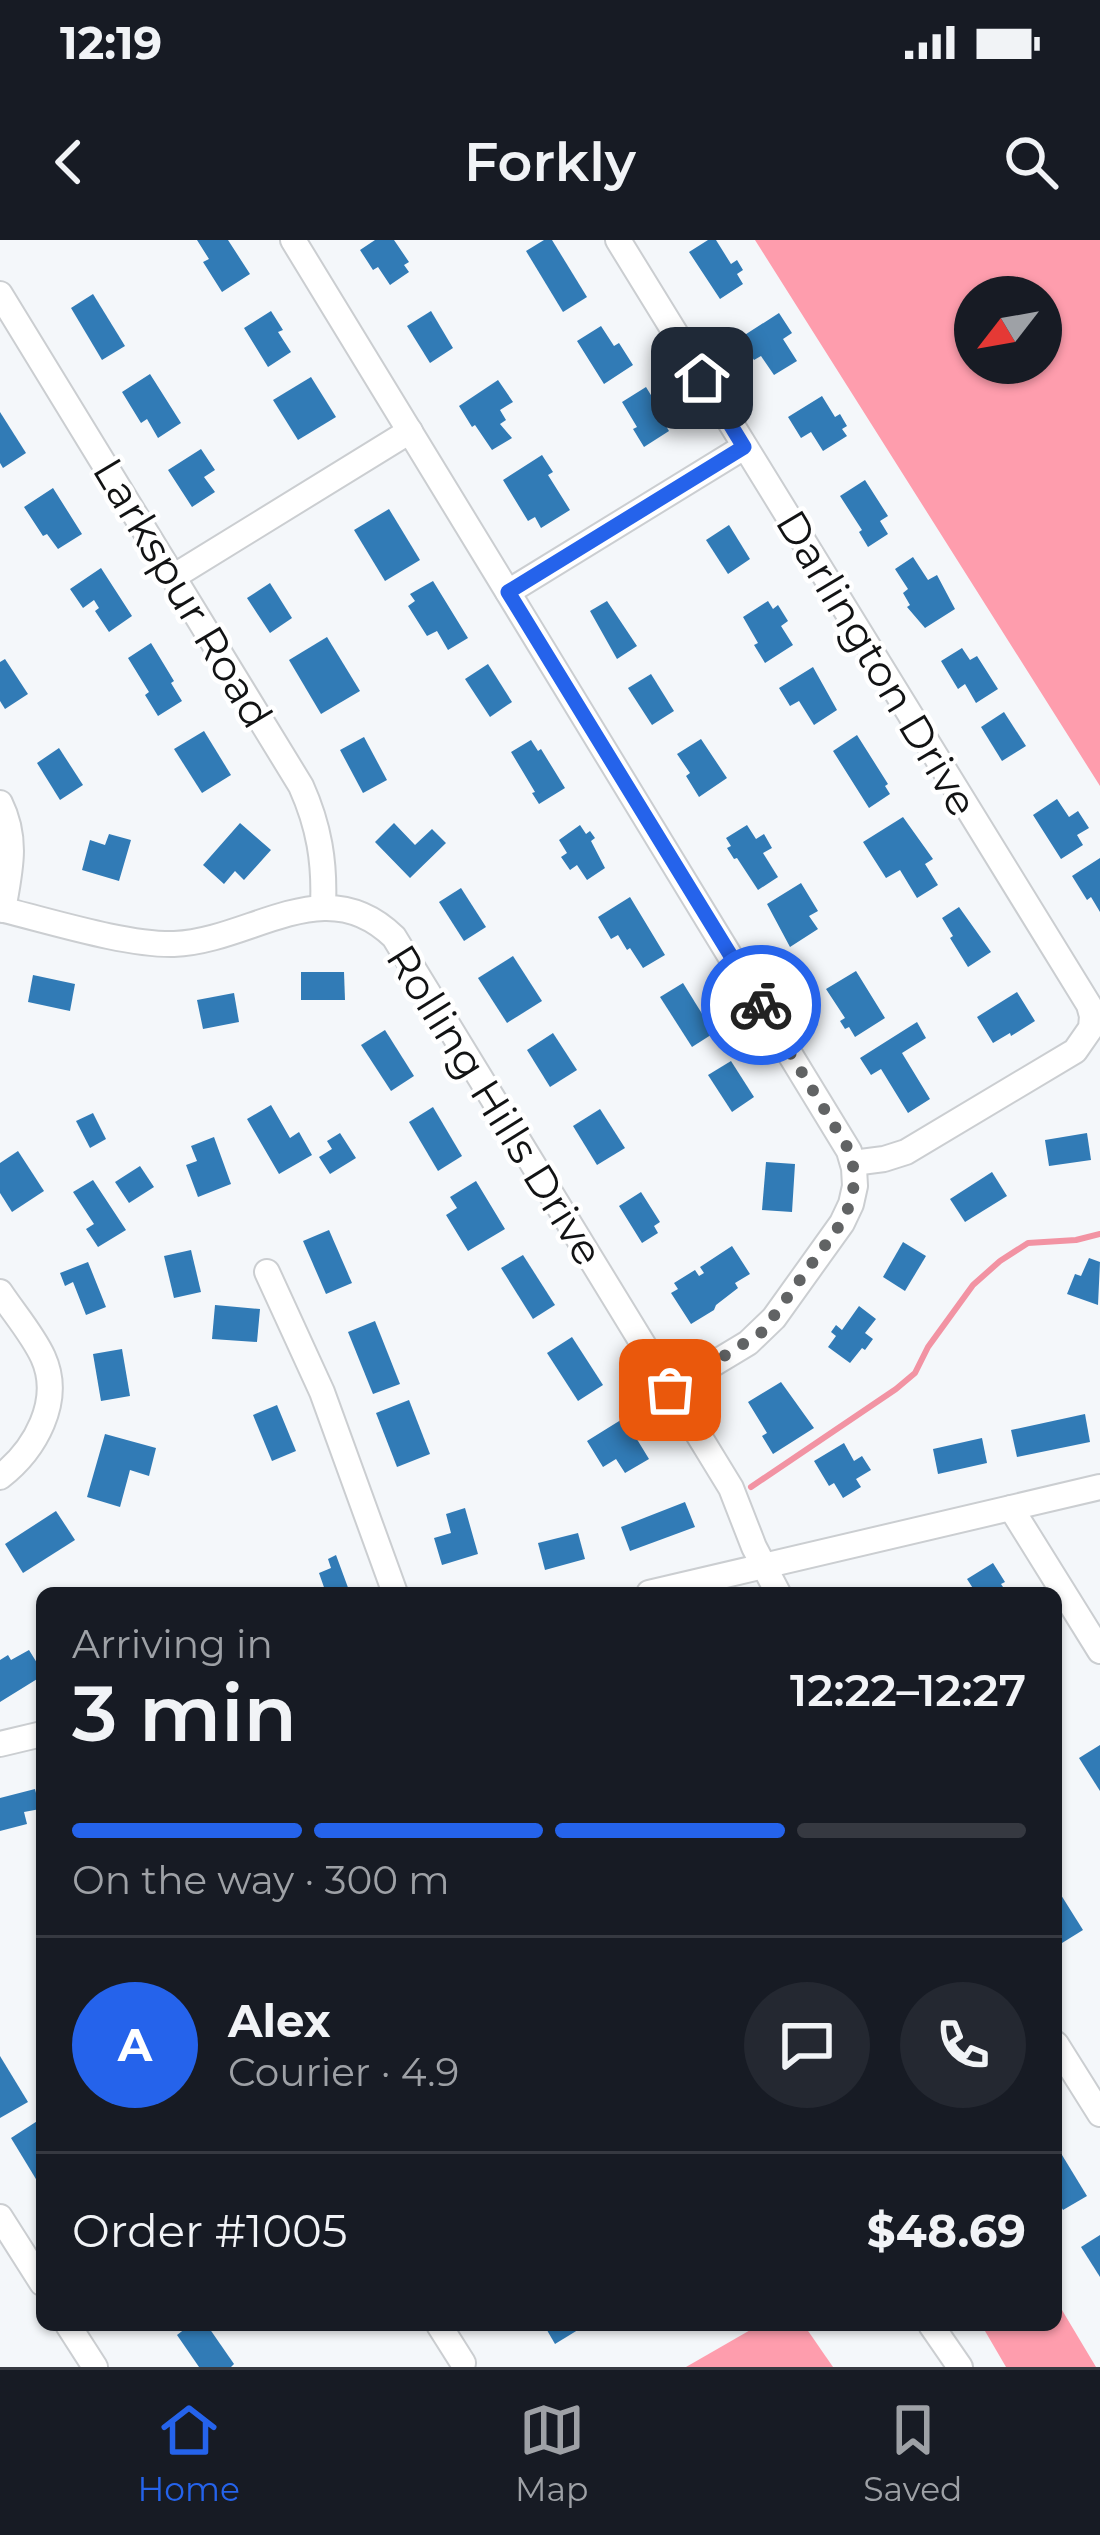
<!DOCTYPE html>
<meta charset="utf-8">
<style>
:root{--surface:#171b24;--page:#242831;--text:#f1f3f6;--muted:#9ea1a6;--line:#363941;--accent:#2563eb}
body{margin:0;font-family:Montserrat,sans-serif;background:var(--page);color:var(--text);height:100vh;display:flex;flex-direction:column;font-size:45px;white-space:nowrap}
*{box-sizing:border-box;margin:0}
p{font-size:39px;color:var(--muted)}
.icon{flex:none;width:66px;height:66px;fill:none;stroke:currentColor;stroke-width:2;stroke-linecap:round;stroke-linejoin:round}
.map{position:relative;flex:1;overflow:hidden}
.details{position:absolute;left:36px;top:1347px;width:1026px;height:744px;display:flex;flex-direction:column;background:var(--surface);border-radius:18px;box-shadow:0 3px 9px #0004}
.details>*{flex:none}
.needle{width:78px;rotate:239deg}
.tools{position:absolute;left:954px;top:36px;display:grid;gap:24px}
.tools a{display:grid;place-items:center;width:108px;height:108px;border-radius:50%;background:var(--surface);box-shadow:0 3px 9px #0004;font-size:60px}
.pin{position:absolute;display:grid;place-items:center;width:102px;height:102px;color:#fff;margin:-51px;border-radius:24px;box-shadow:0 6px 18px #0006}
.courier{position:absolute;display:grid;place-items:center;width:120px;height:120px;margin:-60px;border:9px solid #2563eb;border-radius:50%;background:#fff;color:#222;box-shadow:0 3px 15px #0007}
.head em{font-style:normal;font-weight:600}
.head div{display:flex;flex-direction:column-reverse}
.head{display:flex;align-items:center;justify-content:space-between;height:204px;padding:0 36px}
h1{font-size:78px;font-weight:600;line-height:90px}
.bar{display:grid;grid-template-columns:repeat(4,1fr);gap:18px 12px;align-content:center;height:144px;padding:0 36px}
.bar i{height:15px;border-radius:9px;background:var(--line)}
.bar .on{background:var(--accent)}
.bar p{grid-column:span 4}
.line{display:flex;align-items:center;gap:30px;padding:0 36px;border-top:3px solid var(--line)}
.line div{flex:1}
.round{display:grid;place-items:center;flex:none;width:126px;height:126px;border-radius:63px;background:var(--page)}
.status{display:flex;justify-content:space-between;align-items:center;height:84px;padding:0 60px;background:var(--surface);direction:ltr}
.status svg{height:33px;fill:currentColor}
header{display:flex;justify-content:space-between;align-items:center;height:156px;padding:0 36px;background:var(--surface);font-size:54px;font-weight:600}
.tabs{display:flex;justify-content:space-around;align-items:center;height:168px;border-top:3px solid var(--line);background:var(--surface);font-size:33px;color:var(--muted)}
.tabs a{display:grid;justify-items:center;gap:6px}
.tabs .on{color:var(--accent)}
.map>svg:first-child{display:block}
</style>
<div class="status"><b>12:19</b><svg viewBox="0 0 49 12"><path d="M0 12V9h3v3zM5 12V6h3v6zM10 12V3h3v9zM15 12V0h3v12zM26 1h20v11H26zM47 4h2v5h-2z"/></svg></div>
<header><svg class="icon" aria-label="back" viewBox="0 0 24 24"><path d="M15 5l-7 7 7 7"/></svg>Forkly<svg class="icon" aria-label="search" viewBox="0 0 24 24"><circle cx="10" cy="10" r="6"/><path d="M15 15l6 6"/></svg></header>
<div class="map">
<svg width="1100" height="2127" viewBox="0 0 1100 2127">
<rect width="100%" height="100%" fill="#f4f7fa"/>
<g fill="#fe9dad" fill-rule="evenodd">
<path d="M755,0H1100V546ZM975,57H1041V123H975Z"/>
<polygon points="1056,2060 1096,2127 1006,2127 985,2091 996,2085 1056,2085"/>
<polygon points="759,2085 804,2085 833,2127 686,2127"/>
</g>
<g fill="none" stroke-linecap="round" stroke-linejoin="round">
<polyline stroke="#f293a3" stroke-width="6" points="751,1247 896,1149 915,1133 928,1107 973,1045 1000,1021 1028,1003 1076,1000 1100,994"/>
</g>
<g fill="#317bb6">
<polygon points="197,0 228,0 250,34 222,52 203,22 209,19"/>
<polygon points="375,0 394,0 409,22 404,25 409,32 390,45 378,27 373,30 360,10"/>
<polygon points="544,0 552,0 587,57 563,72 526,11"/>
<polygon points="708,0 716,0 731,24 737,20 743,30 737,34 743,44 720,59 689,12"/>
<polygon points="93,54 125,106 102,120 71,68"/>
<polygon points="271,71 283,90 278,92 291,112 268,127 244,88"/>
<polygon points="431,71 453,108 430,123 407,86"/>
<polygon points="779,73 792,93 783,99 797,121 774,135 761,116 754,120 740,98"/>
<polygon points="601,86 614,106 619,103 633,125 604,144 577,101"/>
<polygon points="150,134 181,183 158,198 147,179 141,183 122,152"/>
<polygon points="311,137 336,177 298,200 273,160"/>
<polygon points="498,140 513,162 500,170 506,180 500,184 512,198 492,210 475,185 472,187 459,166"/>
<polygon points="646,147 665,178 662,179 669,191 644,207 633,189 637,187 622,162"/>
<polygon points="822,156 835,177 840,174 847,186 842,189 847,196 823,211 811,192 801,198 788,177"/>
<polygon points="0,172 26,213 3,228 0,223"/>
<polygon points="201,209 215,230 204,237 215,252 192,267 168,230"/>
<polygon points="542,215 553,232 548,235 570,270 541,288 535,277 528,281 503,240"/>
<polygon points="865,240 888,276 880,281 888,294 868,307 859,292 862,290 840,256"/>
<polygon points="53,248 82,294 58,309 47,294 43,296 24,267"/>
<polygon points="389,269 420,320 385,341 354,290"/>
<polygon points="729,285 750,319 728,334 706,300"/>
<polygon points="913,317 928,340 937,335 955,369 925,388 907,367 910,365 903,353 908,349 895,329"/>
<polygon points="101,328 132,376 109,392 95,371 99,368 94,360 83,368 70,349"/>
<polygon points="433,341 468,398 448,410 437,391 427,396 408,366 415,361 410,354"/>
<polygon points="270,343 292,378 270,393 247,358"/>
<polygon points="607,361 637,406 617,419 590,371"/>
<polygon points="768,361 773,369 778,365 788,381 781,386 793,405 765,423 754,405 758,403 743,377"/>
<polygon points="327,397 360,451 321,474 289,420"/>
<polygon points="151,403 174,441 171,443 182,461 158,476 145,455 149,452 128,418"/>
<polygon points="962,408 970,420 977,416 998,449 976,463 965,444 958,449 941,421"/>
<polygon points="5,419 28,454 5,469 0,461 0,422"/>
<polygon points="488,424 512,462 490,477 465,439"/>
<polygon points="813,427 837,470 814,485 799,461 790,466 779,448"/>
<polygon points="651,434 674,471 652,485 628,448"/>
<polygon points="1004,472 1026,506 1002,521 981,487"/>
<polygon points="204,491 231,535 202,553 174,509"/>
<polygon points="857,495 888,544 885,546 890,554 869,568 833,511"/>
<polygon points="364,497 387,540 363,553 340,510"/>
<polygon points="701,499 727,538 699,557 686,536 690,533 677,514"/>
<polygon points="531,500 538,511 541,509 565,548 539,564 532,553 535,552 511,512"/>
<polygon points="59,508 83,545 60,560 37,523"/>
<polygon points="1057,559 1069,577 1078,571 1089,588 1077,595 1083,605 1061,619 1033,575"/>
<polygon points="903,577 933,619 925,624 938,645 917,658 900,630 886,638 863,602"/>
<polygon points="240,583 271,610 244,640 235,631 224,644 203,625"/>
<polygon points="394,583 415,605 432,589 446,603 410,638 375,602"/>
<polygon points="580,585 586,594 590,591 595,598 591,601 605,628 587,640 577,625 570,630 561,617 567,613 559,600"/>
<polygon points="747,585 756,599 764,594 772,608 763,613 778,637 758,650 737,618 734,619 727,608 731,606 726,598"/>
<polygon points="109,594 131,600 119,641 82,630 90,600 105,605"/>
<polygon points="1100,618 1100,672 1091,657 1087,660 1072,636"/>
<polygon points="801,643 818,671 809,676 818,689 790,707 767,664"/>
<polygon points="461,648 486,687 464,701 439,662"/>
<polygon points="630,657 665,715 643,728 630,708 627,710 618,695 611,699 598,677"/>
<polygon points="959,667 991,712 968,727 950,698 953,696 942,678"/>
<polygon points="513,716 542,761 507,783 478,738"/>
<polygon points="856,731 885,778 855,797 849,787 845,789 840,781 845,778 826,749"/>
<polygon points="301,732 344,732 345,760 301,760"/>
<polygon points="33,735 75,744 70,771 28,762"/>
<polygon points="683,743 714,793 692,807 660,757"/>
<polygon points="1017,752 1035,781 1011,796 1010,793 993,803 977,777"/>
<polygon points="234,753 239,782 203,789 197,760"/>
<polygon points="917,782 926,798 902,813 930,859 908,873 881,829 871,835 860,818"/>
<polygon points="385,790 414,836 391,851 361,805"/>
<polygon points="553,793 577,830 550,847 527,810"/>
<polygon points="731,821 754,857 732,872 708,835"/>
<polygon points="271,865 290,898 299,892 312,915 279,934 247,879"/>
<polygon points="433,867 462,916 438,931 409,882"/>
<polygon points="600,869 625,908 597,925 573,886"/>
<polygon points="93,873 106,899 90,908 76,881"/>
<polygon points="340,893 356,918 330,934 319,917 332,909 327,901"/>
<polygon points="1087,893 1091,920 1049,926 1045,900"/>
<polygon points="214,897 231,944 198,957 186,925 197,921 191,906"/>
<polygon points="18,911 44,951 12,972 0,953 0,923"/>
<polygon points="766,922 795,924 792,972 762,970"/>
<polygon points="140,926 154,947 129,963 115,942"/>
<polygon points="992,932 1007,956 965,982 950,959"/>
<polygon points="93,940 126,990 98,1007 86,989 94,984 73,952"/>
<polygon points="476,941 505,989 468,1011 446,975 457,968 450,957"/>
<polygon points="641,952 660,982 654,986 658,993 642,1003 619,966"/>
<polygon points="329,990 352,1043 326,1054 303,1001"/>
<polygon points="903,1002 926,1016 905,1051 883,1037"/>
<polygon points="732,1006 750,1034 735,1043 738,1048 716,1065 714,1070 691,1084 671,1053 678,1049 674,1043 695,1030 699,1036 704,1033 700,1027"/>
<polygon points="191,1010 201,1052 174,1058 164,1016"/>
<polygon points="523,1015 555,1065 533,1079 501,1028"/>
<polygon points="1089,1018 1100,1022 1098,1065 1067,1054 1075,1034 1081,1036"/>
<polygon points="88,1022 106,1067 86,1075 73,1042 65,1046 60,1033"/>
<polygon points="215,1065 260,1069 257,1102 212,1099"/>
<polygon points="859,1066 876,1079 865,1093 873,1099 865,1110 862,1108 850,1123 828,1107 836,1096 831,1092 836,1085 842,1090"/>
<polygon points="375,1081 400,1144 373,1154 348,1092"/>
<polygon points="572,1097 603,1145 578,1161 547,1113"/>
<polygon points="122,1109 130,1156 101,1161 93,1114"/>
<polygon points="781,1142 814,1188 773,1214 762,1196 767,1193 748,1162"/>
<polygon points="409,1160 430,1214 397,1227 376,1173"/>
<polygon points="277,1165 296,1211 272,1221 253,1175"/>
<polygon points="1085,1174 1090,1202 1017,1217 1011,1190"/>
<polygon points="624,1178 649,1219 625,1233 616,1219 603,1227 587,1201"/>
<polygon points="105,1194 156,1208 149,1236 130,1230 120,1267 87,1257"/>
<polygon points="982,1198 987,1223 938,1234 933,1209"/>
<polygon points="844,1203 854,1221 862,1216 871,1230 856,1239 861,1247 843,1258 834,1243 829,1246 814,1221"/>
<polygon points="685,1262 695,1287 630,1311 621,1287"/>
<polygon points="465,1268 478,1314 442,1325 434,1298 451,1293 446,1274"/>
<polygon points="56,1271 75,1300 23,1333 5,1304"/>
<polygon points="578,1293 585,1319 545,1330 538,1303"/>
<polygon points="336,1315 350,1353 326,1353 319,1333 331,1328 328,1319"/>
<polygon points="993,1323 1005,1342 1001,1344 1007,1353 976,1353 967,1339"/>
<polygon points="29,1410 42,1431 42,1436 0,1462 0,1420 8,1415 11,1420"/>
<polygon points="1100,1505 1100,1551 1079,1518"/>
<polygon points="35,1549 40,1569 24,1572 27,1584 0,1591 0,1558"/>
<polygon points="1056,1647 1083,1690 1062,1703 1056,1693"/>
<polygon points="0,1816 28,1862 0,1878"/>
<polygon points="42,1878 42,1949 11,1898"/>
<polygon points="1062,1915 1087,1956 1063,1970 1056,1958 1056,1918"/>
<polygon points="1100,1995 1100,2037 1081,2007"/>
<polygon points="190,2085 207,2085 234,2124 231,2127 199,2127 177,2095"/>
<polygon points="544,2085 586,2085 555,2104"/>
</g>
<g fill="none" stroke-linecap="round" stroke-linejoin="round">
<defs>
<g id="minor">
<polyline points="293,0 849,911 854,928 855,946 851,964 842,983 774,1078 748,1103 670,1150"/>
<polyline points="618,0 1089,765 1092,776 1091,788 1075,811 906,912 884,919 853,923"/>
<path d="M0,54L301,546C319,586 325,622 323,666"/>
<polyline points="173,337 410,191"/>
<polyline points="508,352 744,207"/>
<path d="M0,563C18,599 10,631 3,670"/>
<path d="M0,669C50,681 125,705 174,704C252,701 325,629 394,697L731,1248L754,1307L778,1353"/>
<polyline points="267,1032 322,1152 395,1353"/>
<path d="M0,1052C14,1073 33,1095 43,1117C63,1161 35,1210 0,1237"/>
<polyline points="1011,1268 1100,1411"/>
<polyline points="649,1353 1100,1247"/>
<polyline points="0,1504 42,1494"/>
<polyline points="1056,1804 1100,1874"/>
<polyline points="0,1977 42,2043"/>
<polyline points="68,2085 95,2127"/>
<polyline points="439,2085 463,2123"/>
<polyline points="931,2085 960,2127"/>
</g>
</defs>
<use href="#minor" stroke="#cbced1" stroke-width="28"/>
<use href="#minor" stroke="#fff" stroke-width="24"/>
</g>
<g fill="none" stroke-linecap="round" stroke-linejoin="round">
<path stroke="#616364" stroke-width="12" stroke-dasharray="0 21.6" d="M670,1150L762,1092L842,982C854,958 858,937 849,910L761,765"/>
<polyline stroke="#2563eb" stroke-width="15" points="702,138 744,207 508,352 761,765"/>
</g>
<g text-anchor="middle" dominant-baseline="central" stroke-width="9" stroke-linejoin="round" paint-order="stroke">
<g font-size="42" fill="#121314" stroke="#fff">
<text transform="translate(183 353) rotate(59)">Larkspur Road</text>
<text transform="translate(877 423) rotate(59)">Darlington Drive</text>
<text transform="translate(495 865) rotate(58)">Rolling Hills Drive</text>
</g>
</g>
</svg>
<div class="tools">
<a><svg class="needle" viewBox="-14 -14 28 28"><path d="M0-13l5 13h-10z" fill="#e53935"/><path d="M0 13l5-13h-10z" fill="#9ea1a6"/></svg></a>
</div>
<div class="pin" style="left:670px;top:1150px;background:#ea580c"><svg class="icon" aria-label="bag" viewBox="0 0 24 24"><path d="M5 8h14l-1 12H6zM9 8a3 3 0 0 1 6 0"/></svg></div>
<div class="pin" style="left:702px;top:138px;background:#1f2937"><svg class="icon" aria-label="home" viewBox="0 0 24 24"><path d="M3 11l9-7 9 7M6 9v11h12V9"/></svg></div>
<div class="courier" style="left:761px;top:765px"><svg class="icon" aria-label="bike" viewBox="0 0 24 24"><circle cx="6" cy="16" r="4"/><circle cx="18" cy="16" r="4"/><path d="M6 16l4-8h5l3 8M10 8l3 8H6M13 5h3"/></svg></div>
<section class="details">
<div class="head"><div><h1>3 min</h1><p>Arriving in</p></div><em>12:22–12:27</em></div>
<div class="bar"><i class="on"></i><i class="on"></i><i class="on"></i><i></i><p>On the way · 300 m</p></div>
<div class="line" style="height:216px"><b class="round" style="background:var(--accent);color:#fff">A</b><div><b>Alex</b><p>Courier · 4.9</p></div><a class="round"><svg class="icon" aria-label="chat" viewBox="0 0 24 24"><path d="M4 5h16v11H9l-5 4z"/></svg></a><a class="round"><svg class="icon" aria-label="phone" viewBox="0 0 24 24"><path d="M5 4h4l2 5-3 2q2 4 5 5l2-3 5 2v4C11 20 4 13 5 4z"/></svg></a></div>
<div class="line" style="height:156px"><div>Order #1005</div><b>$48.69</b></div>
</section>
</div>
<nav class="tabs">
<a class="on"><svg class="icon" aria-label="home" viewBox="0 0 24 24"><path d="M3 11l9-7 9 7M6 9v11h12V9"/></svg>Home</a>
<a><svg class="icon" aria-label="map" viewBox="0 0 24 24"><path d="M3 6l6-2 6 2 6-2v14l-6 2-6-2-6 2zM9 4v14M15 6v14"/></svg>Map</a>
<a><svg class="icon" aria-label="saved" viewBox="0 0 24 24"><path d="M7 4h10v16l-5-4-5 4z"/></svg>Saved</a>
</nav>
